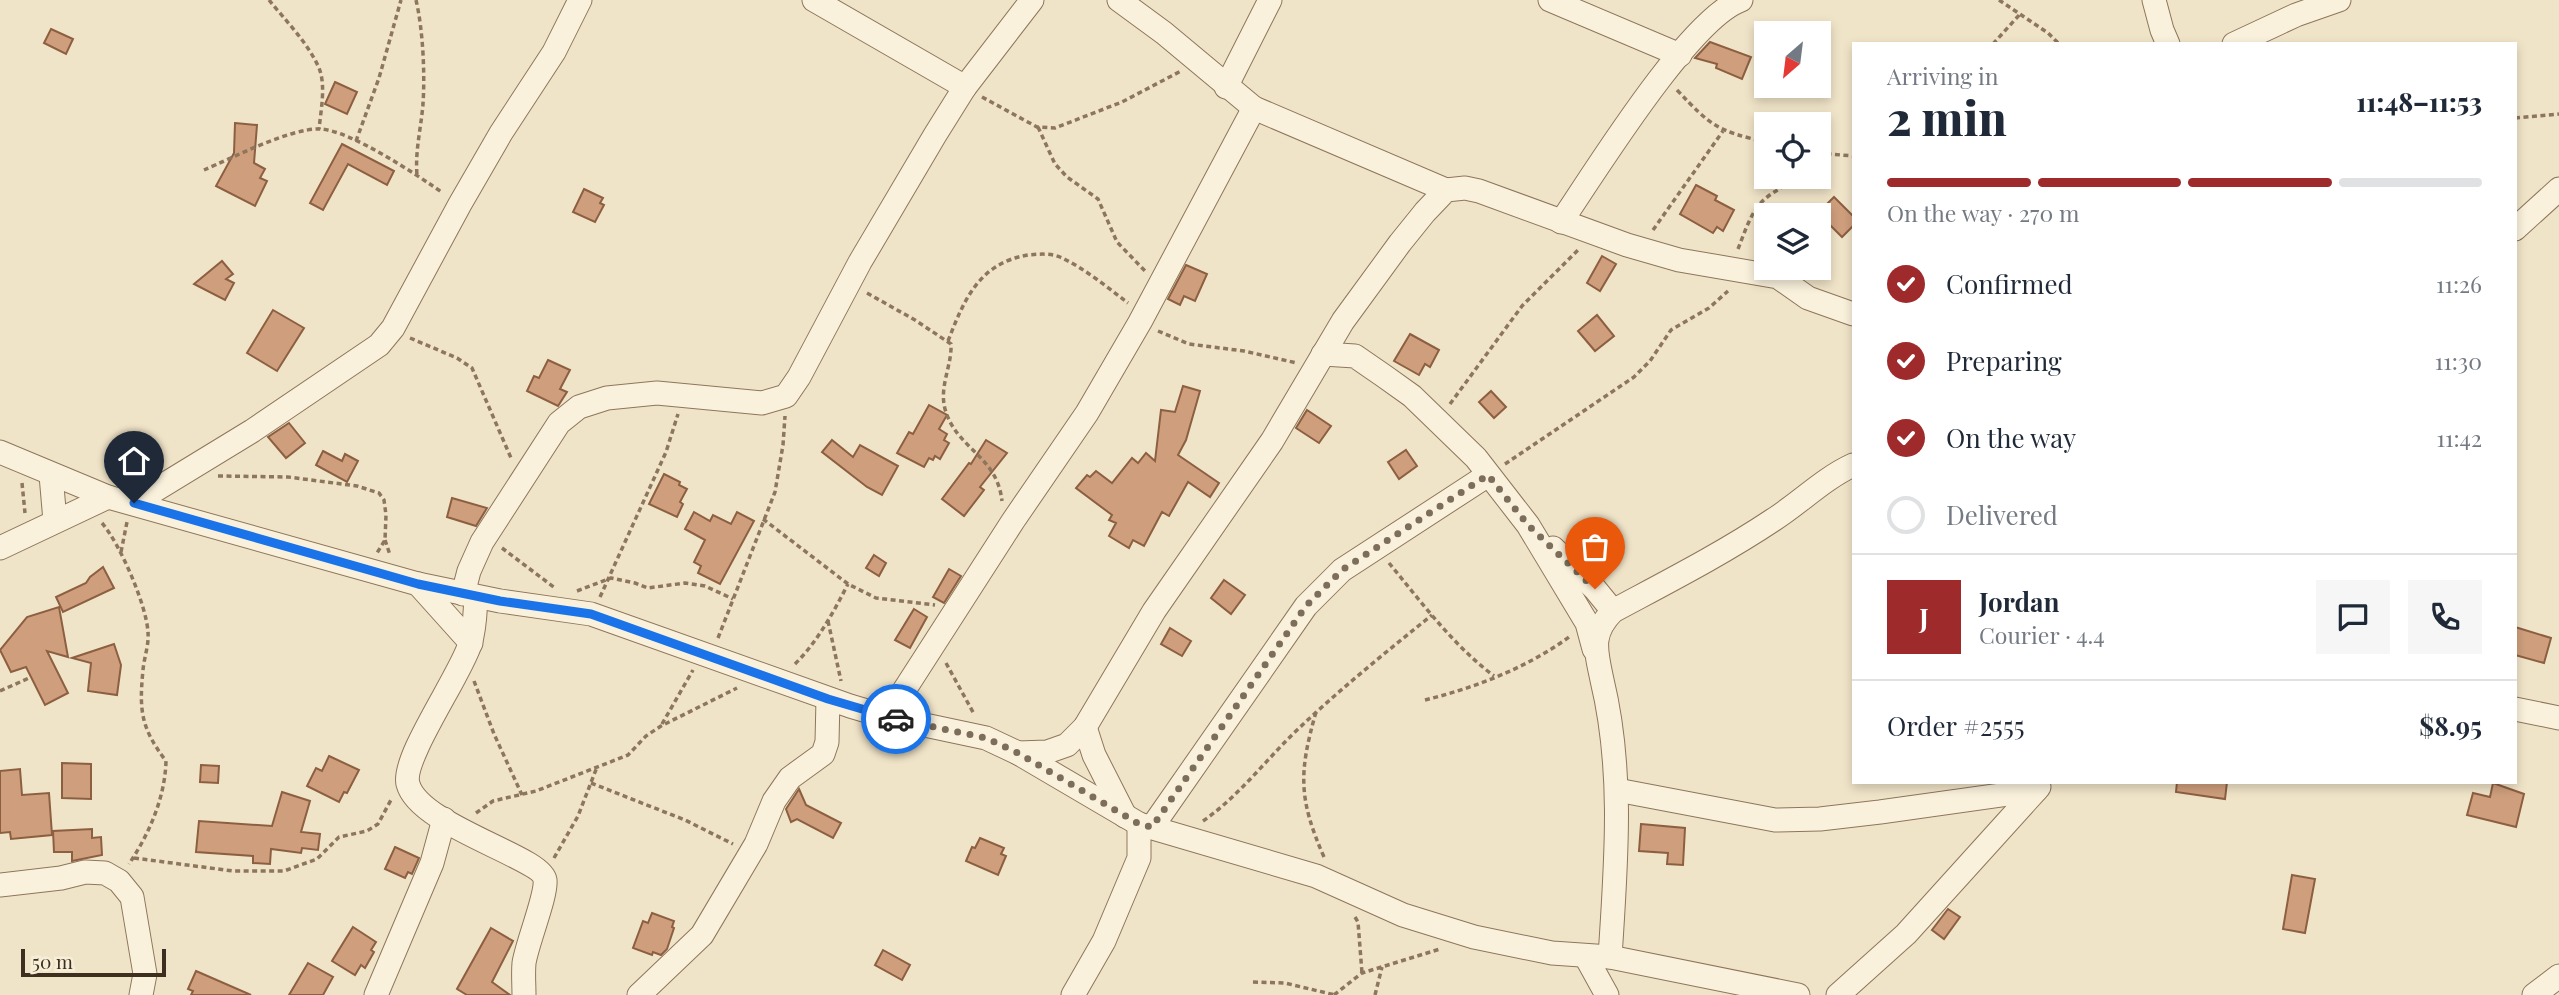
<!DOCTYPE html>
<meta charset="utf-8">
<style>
:root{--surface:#fff;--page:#f6f6f7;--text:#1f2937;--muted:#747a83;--line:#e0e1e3;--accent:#9e2a2b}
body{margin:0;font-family:"Playfair Display",serif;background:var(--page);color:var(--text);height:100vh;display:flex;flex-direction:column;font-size:26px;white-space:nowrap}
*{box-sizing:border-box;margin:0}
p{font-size:23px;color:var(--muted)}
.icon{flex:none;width:38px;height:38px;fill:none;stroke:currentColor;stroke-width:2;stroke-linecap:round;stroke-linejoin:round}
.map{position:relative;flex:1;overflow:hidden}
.drawer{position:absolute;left:1852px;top:42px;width:665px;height:742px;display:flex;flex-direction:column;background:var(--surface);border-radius:0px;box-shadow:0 4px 10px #0003}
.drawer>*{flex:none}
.needle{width:46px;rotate:208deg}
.buttons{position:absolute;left:1754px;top:21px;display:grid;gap:14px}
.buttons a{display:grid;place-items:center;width:77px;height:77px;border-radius:0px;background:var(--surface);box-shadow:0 4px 10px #0003;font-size:35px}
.scale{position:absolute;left:21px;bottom:18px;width:145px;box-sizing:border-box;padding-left:7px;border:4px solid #3d2e20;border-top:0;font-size:19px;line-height:24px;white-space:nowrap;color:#3d2e20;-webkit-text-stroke:5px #f7eed8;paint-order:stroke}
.pin{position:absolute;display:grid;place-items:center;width:60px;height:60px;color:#fff;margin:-72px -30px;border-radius:50% 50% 50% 0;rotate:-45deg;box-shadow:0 0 7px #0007}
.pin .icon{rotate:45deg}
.courier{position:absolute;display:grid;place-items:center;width:70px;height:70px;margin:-35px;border:5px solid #1a73e8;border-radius:50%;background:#fff;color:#222;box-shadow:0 2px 9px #0007}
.headline em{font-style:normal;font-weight:800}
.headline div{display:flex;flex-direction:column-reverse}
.headline{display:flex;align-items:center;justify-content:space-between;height:119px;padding:0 35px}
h1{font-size:46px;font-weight:800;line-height:52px}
.bar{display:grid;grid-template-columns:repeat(4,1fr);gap:10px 7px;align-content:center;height:84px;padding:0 35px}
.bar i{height:9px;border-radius:5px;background:var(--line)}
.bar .selected{background:var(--accent)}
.bar p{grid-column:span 4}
.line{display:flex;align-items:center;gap:18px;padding:0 35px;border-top:2px solid var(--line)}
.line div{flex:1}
.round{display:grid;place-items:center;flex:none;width:74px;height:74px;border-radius:0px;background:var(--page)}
ol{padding:0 35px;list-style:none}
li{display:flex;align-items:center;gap:21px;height:77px}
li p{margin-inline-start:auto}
li .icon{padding:7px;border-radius:50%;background:var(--accent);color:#fff;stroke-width:4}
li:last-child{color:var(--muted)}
li i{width:38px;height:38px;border:4px solid var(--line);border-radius:50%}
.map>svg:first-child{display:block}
</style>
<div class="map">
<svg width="2559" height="995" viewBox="0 0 2559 995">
<rect width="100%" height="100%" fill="#f0e4c8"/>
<g fill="#cf9f7d" stroke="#8d5f41" stroke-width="2">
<polygon points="51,29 73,39 66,54 44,43"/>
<polygon points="1710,42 1751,57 1742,79 1716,68 1717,64 1695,58"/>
<polygon points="335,82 357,92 347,114 325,104"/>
<polygon points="235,123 257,125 254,163 265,169 260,178 267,181 255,206 216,186 234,153"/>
<polygon points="342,144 394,171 387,185 348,164 323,210 310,203"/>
<polygon points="1696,185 1717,196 1715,200 1734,210 1723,231 1717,227 1713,233 1680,214"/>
<polygon points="584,189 603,198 600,203 604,205 595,222 573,212"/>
<polygon points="1834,197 1853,216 1853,226 1842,237 1818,213"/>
<polygon points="1602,256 1616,264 1600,291 1587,283"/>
<polygon points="222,261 233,274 226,279 234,283 225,300 194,284"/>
<polygon points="1186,265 1207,274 1195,301 1184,296 1180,305 1168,299"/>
<polygon points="273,310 304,328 277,371 247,353"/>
<polygon points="1597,315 1614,336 1595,351 1578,331"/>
<polygon points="1410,334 1439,350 1430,367 1425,364 1419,375 1394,361"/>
<polygon points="548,360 570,370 560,389 567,392 558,406 527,391 534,376 539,378"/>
<polygon points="1183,386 1200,391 1186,440 1178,455 1219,483 1210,497 1188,482 1169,516 1162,512 1144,546 1133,540 1129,548 1109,536 1116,523 1109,520 1112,515 1076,488 1087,475 1090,477 1096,471 1112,483 1132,458 1138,463 1146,453 1155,461 1161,410 1175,412"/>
<polygon points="1491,391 1506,407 1494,418 1479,402"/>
<polygon points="929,405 947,415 939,429 947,434 944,440 949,443 940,459 935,456 933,460 929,458 924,467 897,453 909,432 913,434"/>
<polygon points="1307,410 1331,426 1319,443 1296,428"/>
<polygon points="289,423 305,443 286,458 268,437"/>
<polygon points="832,440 853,457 860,445 898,466 882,495 867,487 822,452"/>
<polygon points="986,440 1007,453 980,487 984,490 964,516 942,499 969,463 971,464"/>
<polygon points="1406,450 1417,466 1399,479 1388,462"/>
<polygon points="323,451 342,461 345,454 358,461 347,482 316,465"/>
<polygon points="664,474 680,482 679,485 687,489 680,502 683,504 677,517 649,504"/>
<polygon points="452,498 487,508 476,526 447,517"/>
<polygon points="694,512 710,521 713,515 731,524 737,512 754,521 720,584 698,573 701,566 694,562 705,540 685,529"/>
<polygon points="874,555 886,563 879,576 866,568"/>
<polygon points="103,567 114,588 63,612 56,597 86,583 90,577"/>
<polygon points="949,569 961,576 944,603 933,597"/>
<polygon points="1224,580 1245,595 1231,614 1211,598"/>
<polygon points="59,607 68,657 47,651 68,693 45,705 26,667 11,672 0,650 27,617"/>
<polygon points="914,609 927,617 910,648 895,640"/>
<polygon points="2515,627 2551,638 2544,663 2515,655"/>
<polygon points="1170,628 1191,641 1182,656 1161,644"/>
<polygon points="114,644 121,665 117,695 88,691 91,663 72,658"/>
<polygon points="329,756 359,770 347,793 344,792 339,802 307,786 316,768 322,771"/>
<polygon points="62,763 91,764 91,799 62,798"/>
<polygon points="201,765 219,766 218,783 200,782"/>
<polygon points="20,769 22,795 49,793 52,835 11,839 10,832 0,833 0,771"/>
<polygon points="2177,782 2227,782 2225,799 2176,792"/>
<polygon points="2493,783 2524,794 2516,827 2467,815 2473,793 2490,797"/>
<polygon points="799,789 806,805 841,823 833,838 797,819 791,822 786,809"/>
<polygon points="282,792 310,801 301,832 320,834 318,850 302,848 301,853 271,849 270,864 253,863 253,856 196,852 199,821 272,826"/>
<polygon points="1641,824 1685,828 1683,865 1667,864 1668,853 1639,851"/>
<polygon points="92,829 92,838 101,837 102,855 72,861 72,852 54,852 53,831"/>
<polygon points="980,838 1004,848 1001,854 1006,856 998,875 966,861 972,847 975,848"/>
<polygon points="395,847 419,858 412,874 408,872 405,878 385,869"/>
<polygon points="2292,875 2315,879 2305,933 2283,929"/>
<polygon points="1948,909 1960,917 1944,939 1932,930"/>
<polygon points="652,913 674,921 672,927 674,928 667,949 661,955 653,952 652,955 633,948 643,921 648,923"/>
<polygon points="353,927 376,942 371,950 374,952 365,968 361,965 355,975 332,961"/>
<polygon points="491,928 513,941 492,982 510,995 467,995 457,989"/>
<polygon points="883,950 910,965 902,980 875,965"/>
<polygon points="308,963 333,977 323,995 289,995"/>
<polygon points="196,971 251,995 191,995 193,991 188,989"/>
</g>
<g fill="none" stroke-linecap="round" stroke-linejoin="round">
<defs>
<g id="minor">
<polyline points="814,0 965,87"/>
<polyline points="1119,0 1164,33 1254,108 1446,190"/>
<polyline points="1550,0 1680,55"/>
<polyline points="2154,0 2162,30 2168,44"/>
<polyline points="2234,44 2296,15 2339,0"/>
<polyline points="1226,87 1270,0"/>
<path d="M1561,222C1595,172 1689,19 1741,0"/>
<polyline points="2515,229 2559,189"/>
<polyline points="1323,354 1355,356 1384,376 1412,396 1476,458 1528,525 1587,623 1594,649"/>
<polyline points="0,452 108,497 418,584 500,601 591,614 850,706 887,717 986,738 1018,753 1139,824 1316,876 1403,915 1474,937 1552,953 1610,957 1798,995"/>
<polyline points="51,475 55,521"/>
<polyline points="134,503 252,431 379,345 393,328 460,204 501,133 554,52 580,0"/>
<polyline points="0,548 108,497"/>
<polyline points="1553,548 1595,589 1613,611"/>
<polyline points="418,584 471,643"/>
<polyline points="463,594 469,571 482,542 559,423 579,407 607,398 657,393 762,403 786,396 799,377 860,262 935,135 965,87 1032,0"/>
<path d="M476,597C475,613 475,629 470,644C460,676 401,759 408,784C419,826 542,857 545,880C547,895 527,943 524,963C523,973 524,985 524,995"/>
<polyline points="2515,709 2559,718"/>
<polyline points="887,717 1013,521 1087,413 1140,322 1254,108"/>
<polyline points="1085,727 1094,755 1125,816"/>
<polyline points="1018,753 1047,752 1067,745 1085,727 1154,611 1272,441 1343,321 1400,243 1425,212 1446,190 1465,188 1479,191 1627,245 1679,260 1778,277 1808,298 1853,314"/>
<polyline points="1617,790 1775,820 1820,819 1880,812 2036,790"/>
<polyline points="1152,827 1306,606 1342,570 1488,475"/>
<polyline points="0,885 61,878 85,872 105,873 119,881 132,897 145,974 141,995"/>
<polyline points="1586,957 1607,995"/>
<path d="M1610,957C1616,864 1624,771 1602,680C1596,651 1590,634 1613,611C1667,582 1722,554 1773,520C1801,502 1823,479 1853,465"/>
<polyline points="376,995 432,863 444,819"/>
<polyline points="639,995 702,935 756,844 774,801 790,778 823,754 827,742 828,699"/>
<polyline points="1073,995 1104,941 1139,858 1139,824"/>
<polyline points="1838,995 1906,934 2039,787"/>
<polyline points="2534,995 2559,976"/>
</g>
</defs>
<use href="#minor" stroke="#8d765c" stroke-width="25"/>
<g stroke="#8d765c" stroke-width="3.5" stroke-dasharray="5 3.5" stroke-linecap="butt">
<path d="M269,0C286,21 308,43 319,68C326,85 321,110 319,129"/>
<path d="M416,0C423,30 425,73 423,104C421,129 415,150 417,175"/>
<polyline points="1999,0 2048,33 2059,44"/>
<polyline points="1993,44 2021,13"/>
<path d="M1677,90C1711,126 1717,131 1766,142"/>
<polyline points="982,97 1037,127 1055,128 1122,102 1181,71"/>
<polyline points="2515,118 2559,114"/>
<polyline points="1038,127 1055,164 1067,177 1098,199 1117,242 1146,272"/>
<polyline points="356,141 379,78 401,0"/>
<polyline points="1818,153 1853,156"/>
<path d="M204,170C232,158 290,128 320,129C350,130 417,175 443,193"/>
<polyline points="1653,230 1723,131"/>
<path d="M1738,249C1745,232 1751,210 1766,198C1775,190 1786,187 1794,177"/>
<path d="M867,293L915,320L951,344C952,366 939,386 945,409C956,449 997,455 1002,501"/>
<polyline points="1158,331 1189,344 1244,351 1297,363"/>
<polyline points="410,338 457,358 472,368 511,458"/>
<path d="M948,341C964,300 979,263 1028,255C1039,254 1050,253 1060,257C1084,268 1107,287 1128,303"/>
<polyline points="1450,404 1522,306 1579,249"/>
<polyline points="1505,464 1634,377 1650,361 1671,330 1709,308 1728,291"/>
<polyline points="218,476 288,477 357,486 379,493 384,500 386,515 385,540 377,553"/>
<polyline points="22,483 25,513"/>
<polyline points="763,519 848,584 876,598 935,605"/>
<path d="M102,523C120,544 147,606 148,633C149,645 144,658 143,670C139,711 141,728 166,761C165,798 149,834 129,864"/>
<polyline points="385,540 390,555"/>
<polyline points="502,548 555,588"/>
<polyline points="121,552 127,522"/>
<path d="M1389,563C1422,603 1453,645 1494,676"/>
<polyline points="577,591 611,578 635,583 648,588 685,583 705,586 733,599"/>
<polyline points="600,597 666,452 678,414"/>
<polyline points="828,621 841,681"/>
<polyline points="718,638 775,492 783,445 785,416"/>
<polyline points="946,663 974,714"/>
<path d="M795,664C818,641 833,613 848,584"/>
<polyline points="474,681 494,734 522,795"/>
<polyline points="0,691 29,678"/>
<path d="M1425,700C1474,688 1527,668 1569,637"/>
<path d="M1316,712C1299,772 1298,798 1324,857"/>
<polyline points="662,724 693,670"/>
<polyline points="591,783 685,820 733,844"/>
<polyline points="476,813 493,801 536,791 628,755 646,736 661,726 737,688"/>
<path d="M1203,821C1239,796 1265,761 1296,731C1339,690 1386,652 1432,615"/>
<polyline points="134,858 233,871 284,871 317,859 339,837 367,831 378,824 392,798"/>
<polyline points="554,858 578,816 597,767"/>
<polyline points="1355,917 1358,922 1362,973"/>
<polyline points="1253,982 1285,983 1335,995"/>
<polyline points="1334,995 1362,973 1440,949"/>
<polyline points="1375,995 1382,967"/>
</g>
<use href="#minor" stroke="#faf1dc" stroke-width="23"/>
</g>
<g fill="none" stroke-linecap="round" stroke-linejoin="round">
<polyline stroke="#7c6e5b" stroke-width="7" stroke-dasharray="0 12.6" points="896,719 986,738 1018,753 1139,824 1152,827 1306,606 1342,570 1488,475 1528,525 1595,589"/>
<polyline stroke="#1a73e8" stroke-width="9" points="134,503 418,584 500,601 591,614 828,699 896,719"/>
</g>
</svg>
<div class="buttons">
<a><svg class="needle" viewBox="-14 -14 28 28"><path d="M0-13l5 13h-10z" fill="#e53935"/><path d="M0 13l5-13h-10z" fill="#747a83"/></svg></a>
<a><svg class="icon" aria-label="locate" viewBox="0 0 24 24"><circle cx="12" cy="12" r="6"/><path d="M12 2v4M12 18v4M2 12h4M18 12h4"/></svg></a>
<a><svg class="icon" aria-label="layers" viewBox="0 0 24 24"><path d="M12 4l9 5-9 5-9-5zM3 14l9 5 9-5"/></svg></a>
</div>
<div class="scale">50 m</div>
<div class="pin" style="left:1595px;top:589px;background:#ea580c"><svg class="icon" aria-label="bag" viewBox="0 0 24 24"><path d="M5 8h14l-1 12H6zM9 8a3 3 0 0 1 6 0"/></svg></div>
<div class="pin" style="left:134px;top:503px;background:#1f2937"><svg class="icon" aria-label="home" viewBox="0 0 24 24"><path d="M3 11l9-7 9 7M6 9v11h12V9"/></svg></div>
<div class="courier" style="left:896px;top:719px"><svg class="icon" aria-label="car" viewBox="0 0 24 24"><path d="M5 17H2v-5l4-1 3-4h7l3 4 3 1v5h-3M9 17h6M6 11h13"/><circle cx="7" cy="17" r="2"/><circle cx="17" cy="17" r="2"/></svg></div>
<section class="drawer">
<div class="headline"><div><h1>2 min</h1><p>Arriving in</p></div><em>11:48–11:53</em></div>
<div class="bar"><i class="selected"></i><i class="selected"></i><i class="selected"></i><i></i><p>On the way · 270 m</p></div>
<ol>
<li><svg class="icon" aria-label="check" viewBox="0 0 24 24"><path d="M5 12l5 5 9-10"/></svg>Confirmed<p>11:26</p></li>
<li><svg class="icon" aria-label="check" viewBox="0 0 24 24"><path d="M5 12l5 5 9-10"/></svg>Preparing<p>11:30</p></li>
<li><svg class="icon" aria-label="check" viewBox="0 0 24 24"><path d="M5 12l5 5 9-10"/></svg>On the way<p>11:42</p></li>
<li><i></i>Delivered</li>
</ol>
<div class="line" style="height:126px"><b class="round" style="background:var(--accent);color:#fff">J</b><div><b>Jordan</b><p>Courier · 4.4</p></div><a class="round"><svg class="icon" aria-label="chat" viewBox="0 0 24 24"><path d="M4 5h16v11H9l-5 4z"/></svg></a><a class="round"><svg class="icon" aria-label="phone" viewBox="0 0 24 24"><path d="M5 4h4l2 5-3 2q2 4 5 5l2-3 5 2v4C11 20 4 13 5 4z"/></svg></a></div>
<div class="line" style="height:91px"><div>Order #2555</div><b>$8.95</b></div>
</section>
</div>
